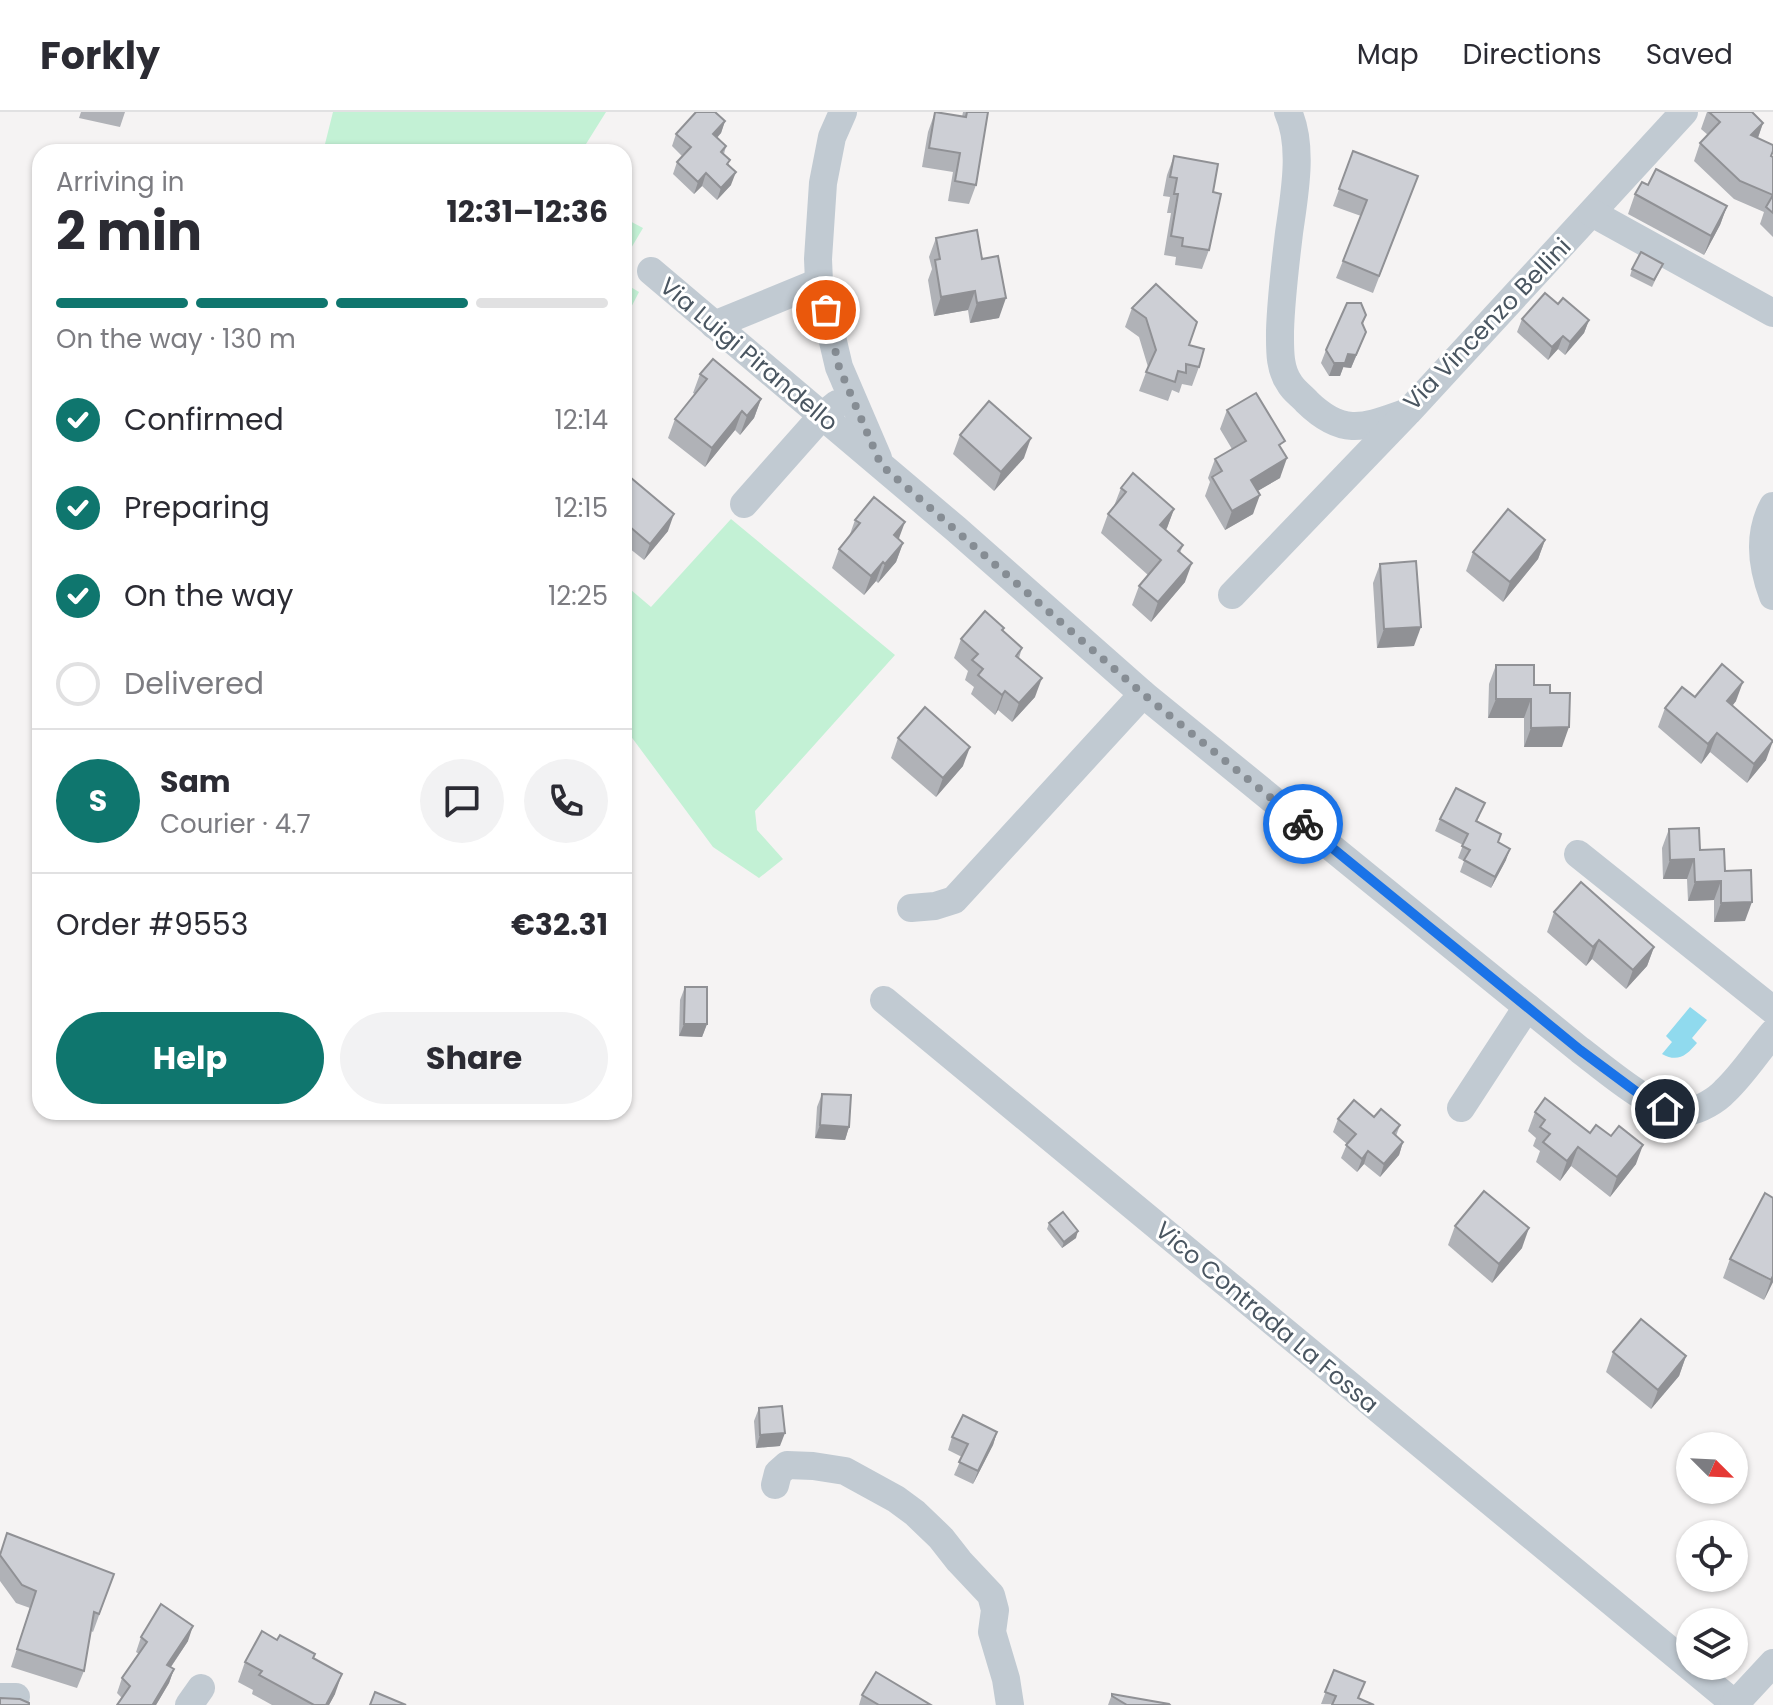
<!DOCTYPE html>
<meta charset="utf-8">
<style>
:root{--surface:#fff;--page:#f2f2f3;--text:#2b2b33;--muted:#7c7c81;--line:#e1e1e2;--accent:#0f766e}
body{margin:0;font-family:Poppins,sans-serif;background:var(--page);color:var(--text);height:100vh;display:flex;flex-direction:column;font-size:30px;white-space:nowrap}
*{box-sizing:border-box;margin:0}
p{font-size:26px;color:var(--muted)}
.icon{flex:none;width:44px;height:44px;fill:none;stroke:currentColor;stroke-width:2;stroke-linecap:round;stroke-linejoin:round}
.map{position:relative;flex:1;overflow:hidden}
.side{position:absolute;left:32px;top:32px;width:600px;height:976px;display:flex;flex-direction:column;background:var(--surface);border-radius:24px;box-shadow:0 2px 6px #0004}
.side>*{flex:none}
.needle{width:52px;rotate:114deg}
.controls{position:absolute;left:1676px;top:1320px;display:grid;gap:16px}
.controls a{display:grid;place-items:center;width:72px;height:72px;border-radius:50%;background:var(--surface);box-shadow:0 2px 6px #0004;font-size:40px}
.pin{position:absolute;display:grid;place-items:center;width:68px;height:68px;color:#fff;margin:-34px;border:4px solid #fff;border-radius:50%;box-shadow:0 2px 8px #0007}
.courier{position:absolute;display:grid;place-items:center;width:80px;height:80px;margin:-40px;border:6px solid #1a73e8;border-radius:50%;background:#fff;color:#222;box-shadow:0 2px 10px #0007}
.overview em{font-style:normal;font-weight:700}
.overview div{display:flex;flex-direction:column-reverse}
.overview{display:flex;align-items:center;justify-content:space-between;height:136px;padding:0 24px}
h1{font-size:52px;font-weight:700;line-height:60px}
.bar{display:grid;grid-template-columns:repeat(4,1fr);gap:12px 8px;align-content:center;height:96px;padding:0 24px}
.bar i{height:10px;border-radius:6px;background:var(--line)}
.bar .active{background:var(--accent)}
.bar p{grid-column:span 4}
.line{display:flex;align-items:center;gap:20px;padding:0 24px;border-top:2px solid var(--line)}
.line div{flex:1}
.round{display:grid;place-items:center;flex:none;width:84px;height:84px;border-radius:42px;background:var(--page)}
ol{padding:0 24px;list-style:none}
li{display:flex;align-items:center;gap:24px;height:88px}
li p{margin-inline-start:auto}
li .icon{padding:8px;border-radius:50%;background:var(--accent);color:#fff;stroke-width:4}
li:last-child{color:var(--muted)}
li i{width:44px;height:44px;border:4px solid var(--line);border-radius:50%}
.primary-button{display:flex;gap:16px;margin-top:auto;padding:16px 24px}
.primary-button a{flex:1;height:92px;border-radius:48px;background:var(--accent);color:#fff;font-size:32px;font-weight:700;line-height:92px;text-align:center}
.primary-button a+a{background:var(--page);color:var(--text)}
header{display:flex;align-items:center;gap:48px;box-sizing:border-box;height:112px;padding:0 40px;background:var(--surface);border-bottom:2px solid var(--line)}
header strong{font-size:38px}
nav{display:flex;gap:44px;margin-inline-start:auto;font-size:28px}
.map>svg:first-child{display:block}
</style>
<header>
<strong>Forkly</strong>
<nav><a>Map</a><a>Directions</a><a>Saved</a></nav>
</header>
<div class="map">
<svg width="1773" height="1593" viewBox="0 0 1773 1593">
<rect width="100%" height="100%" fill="#f5f3f3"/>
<g fill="#c3f1d5">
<polygon points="333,0 606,0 581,40 323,40"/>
<polygon points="624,106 643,116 624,148"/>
<polygon points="624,171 639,180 624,209"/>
<polygon points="731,407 895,543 755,699 757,718 783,747 759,766 713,735 624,615 624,472 651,495"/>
</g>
<path fill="#90daee" d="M1690,895L1707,908L1692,926L1697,931C1687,943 1678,951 1662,942L1672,930L1666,924Z"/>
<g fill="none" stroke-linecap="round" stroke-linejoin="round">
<g stroke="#c1cad2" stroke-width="28">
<polyline points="843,0 832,25 823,71 818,147 819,170 839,255 878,346"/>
<path d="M1288,0C1304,34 1294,85 1289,121C1285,154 1281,186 1280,219C1280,237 1279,257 1290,272C1294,279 1302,284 1307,290C1344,326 1365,315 1408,300L1684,0"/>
<polyline points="1592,101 1773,201"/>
<path d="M651,159L956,417L1143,582L1580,938C1604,956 1657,1003 1687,1000C1700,998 1717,988 1725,979C1743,962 1757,940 1773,921"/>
<polyline points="714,213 819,170"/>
<polyline points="744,392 822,304 837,292"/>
<path d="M1773,394C1758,422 1762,455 1773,484"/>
<polyline points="1232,483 1405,303"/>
<polyline points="1578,742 1773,898"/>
<polyline points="911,796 935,794 954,788 1143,582"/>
<polyline points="884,888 1735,1592"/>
<polyline points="1461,996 1527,895"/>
<polyline points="775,1373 778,1361 787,1353 813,1354 845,1359 896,1387 915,1401 941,1426 959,1449 991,1483 995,1498 992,1520 1006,1567 1010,1593"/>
<polyline points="0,1585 16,1585"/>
<polyline points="189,1593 201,1576"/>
<polyline points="1734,1593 1773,1551"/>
</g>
</g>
<g fill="#b0b2b7">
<polygon points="81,0 125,0 120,15 79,6"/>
<polygon points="935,0 962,5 963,0 988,0 976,73 969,92 948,89 953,60 922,55 928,20"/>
<polygon points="1707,0 1752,0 1763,11 1758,26 1773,40 1771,44 1773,45 1773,125 1760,112 1764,100 1734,87 1694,49 1700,31 1708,23 1701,17"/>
<polygon points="725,9 721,21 717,26 726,34 724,42 729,53 731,73 717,88 702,74 694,82 673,62 677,50 682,44 672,34 676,22"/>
<polygon points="1353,39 1418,64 1373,181 1336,166 1361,104 1333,94"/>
<polygon points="1174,44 1213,80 1209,138 1202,157 1175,153 1176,145 1164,143 1171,101 1167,101 1170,85 1163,84 1167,63"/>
<polygon points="1648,73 1727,94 1720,113 1704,143 1628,102 1635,82"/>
<polygon points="936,126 982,147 999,206 970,211 968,198 934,204 928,168 932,157 929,145"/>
<polygon points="1632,157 1660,158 1652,175 1630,164"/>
<polygon points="1558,192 1589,208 1584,221 1565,243 1558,237 1548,248 1517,220 1522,207"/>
<polygon points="1132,196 1189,233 1199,255 1192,274 1182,272 1179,281 1172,278 1168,289 1139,279 1148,255 1139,225 1125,215"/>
<polygon points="1366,203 1363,212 1361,233 1351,256 1343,255 1340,264 1329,264 1321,251 1326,238"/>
<polygon points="700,262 761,287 754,306 740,323 735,318 705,355 668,326 675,307 695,282 693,281"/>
<polygon points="1227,298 1282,338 1280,366 1257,379 1253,402 1225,418 1205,384 1210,370 1208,366 1215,347 1232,337 1220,317"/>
<polygon points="960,323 1024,346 994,379 953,342"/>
<polygon points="624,360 668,419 644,448 624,432"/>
<polygon points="1121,376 1174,397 1166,418 1183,433 1180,441 1185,470 1151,510 1132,493 1139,474 1148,463 1101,421 1108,402 1114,394"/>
<polygon points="855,408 899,427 903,431 896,450 878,471 876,469 864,483 832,456 839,437 849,425"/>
<polygon points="1545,428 1538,447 1503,490 1466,459 1473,440"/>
<polygon points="1380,452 1414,534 1377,536 1373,471"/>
<polygon points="1004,516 1003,519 1022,536 1019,546 1035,585 1012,610 998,598 995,603 971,582 974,575 965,568 968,559 954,546 961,527"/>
<polygon points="1496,553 1550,581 1562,635 1524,635 1524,606 1488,606 1489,572"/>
<polygon points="1695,585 1736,589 1732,594 1766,648 1747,671 1710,640 1701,652 1658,615 1665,596"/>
<polygon points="898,626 963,654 936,685 891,646"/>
<polygon points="1480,703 1477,709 1499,730 1506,748 1491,776 1460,760 1464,749 1458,746 1463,733 1435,719 1440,707"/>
<polygon points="1669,717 1700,738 1725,759 1745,809 1714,810 1714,788 1688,789 1687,767 1663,767 1662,736"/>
<polygon points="1554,800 1654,835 1647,854 1626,877 1592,847 1586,854 1547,820"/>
<polygon points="685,875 707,912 702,925 679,924 680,888"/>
<polygon points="822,982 849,1015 845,1028 815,1026 817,995"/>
<polygon points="1535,1000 1590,1021 1636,1052 1610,1085 1571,1054 1560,1069 1536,1050 1540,1039 1533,1034 1536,1026 1528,1019"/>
<polygon points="1374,1005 1400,1013 1396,1024 1403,1030 1399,1043 1380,1065 1364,1052 1357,1060 1341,1046 1347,1032 1333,1020 1338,1007"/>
<polygon points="1049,1111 1076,1126 1062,1136 1047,1117"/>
<polygon points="1455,1114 1522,1136 1492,1171 1448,1133"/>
<polygon points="1730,1147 1773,1170 1764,1188 1723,1166"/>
<polygon points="1613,1240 1686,1244 1679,1264 1651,1297 1606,1260"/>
<polygon points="759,1296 780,1334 756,1336 754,1309"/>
<polygon points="997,1320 993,1333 973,1372 954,1363 962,1345 948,1338 952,1325"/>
<polygon points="0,1440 114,1462 93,1520 91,1519 84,1559 77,1576 11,1555 30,1496 16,1491 0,1469"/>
<polygon points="141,1525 188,1529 171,1555 174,1557 169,1571 156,1593 117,1593 122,1586 117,1581 122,1566 139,1542 136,1540"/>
<polygon points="313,1547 335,1582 329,1593 272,1593 252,1582 253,1578 238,1570 245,1550"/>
<polygon points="1334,1558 1358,1587 1374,1593 1321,1592"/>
<polygon points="1112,1582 1170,1593 1108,1593"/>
<polygon points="862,1583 931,1593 859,1593"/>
</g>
<g fill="#909195">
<polygon points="725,9 721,21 708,35 713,22"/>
<polygon points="1763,11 1757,28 1751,23"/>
<polygon points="736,60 731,73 717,88 721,76"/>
<polygon points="706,61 702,74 694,82 698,70"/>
<polygon points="1727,94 1720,113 1704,143 1711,124"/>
<polygon points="975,179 968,198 934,204 941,185"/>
<polygon points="1006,186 999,206 970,211 977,191"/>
<polygon points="1589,208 1584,221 1565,243 1570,230"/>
<polygon points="1366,220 1351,256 1343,255 1348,242"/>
<polygon points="1563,224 1558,237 1548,248 1552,235"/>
<polygon points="1334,251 1345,251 1340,264 1329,264"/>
<polygon points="761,287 754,306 740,323 747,304"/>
<polygon points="742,299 735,318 705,355 712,336"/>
<polygon points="1031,326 1024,346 994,379 1001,360"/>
<polygon points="1287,346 1280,366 1244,387 1251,368"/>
<polygon points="1260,383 1253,402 1225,418 1232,399"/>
<polygon points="1174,397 1167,416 1153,432 1160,413"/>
<polygon points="674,402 668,419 644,448 650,432"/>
<polygon points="905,410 898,429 894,423"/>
<polygon points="1545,428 1538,447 1503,490 1510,470"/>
<polygon points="903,431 896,450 878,471 885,452"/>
<polygon points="883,450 876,469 864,483 871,464"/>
<polygon points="1192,451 1185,470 1151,510 1158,490"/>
<polygon points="1421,515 1414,534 1377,536 1384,517"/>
<polygon points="1042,566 1035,585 1012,610 1019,591"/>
<polygon points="1743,570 1736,589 1720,609 1727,589"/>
<polygon points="1005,579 998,598 995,603 1002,583"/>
<polygon points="1496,587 1531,587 1524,606 1488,606"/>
<polygon points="1569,615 1562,635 1524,635 1531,616"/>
<polygon points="1717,621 1710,640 1701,652 1708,632"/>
<polygon points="1773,629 1766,648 1747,671 1754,652"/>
<polygon points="970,635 963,654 936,685 943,666"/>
<polygon points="1510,737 1506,748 1491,776 1495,765"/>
<polygon points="1694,747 1687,767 1663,767 1670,748"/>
<polygon points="1721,769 1714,788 1688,789 1695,770"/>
<polygon points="1752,790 1745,809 1714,810 1721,791"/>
<polygon points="1599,828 1592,847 1586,854 1593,835"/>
<polygon points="1654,835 1647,854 1626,877 1633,858"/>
<polygon points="684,912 707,912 702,925 679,924"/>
<polygon points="820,1013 849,1015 845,1028 815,1026"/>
<polygon points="1403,1030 1399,1043 1380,1065 1384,1052"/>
<polygon points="1643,1033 1636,1052 1610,1085 1617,1065"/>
<polygon points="1578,1035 1571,1054 1560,1069 1567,1049"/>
<polygon points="1368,1039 1364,1052 1357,1060 1362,1047"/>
<polygon points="1529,1116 1522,1136 1492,1171 1499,1152"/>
<polygon points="1078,1119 1076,1126 1062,1136 1064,1130"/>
<polygon points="1773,1164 1773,1170 1764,1188 1771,1168"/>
<polygon points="1686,1244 1679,1264 1651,1297 1658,1278"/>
<polygon points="997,1320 993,1333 973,1372 978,1359"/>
<polygon points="785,1321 780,1334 756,1336 760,1323"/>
<polygon points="193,1514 188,1529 162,1568 167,1553"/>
<polygon points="174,1557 169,1571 156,1593 152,1593"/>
<polygon points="342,1562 335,1582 329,1593 326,1593"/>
</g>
<g fill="#cdcfd5" stroke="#909195" stroke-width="2">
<polygon points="696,0 715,0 725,9 713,22 726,34 721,40 730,48 727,52 736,60 721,76 706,61 698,70 677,50 691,35 676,22"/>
<polygon points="935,0 966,5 967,0 988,0 976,73 955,69 960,41 929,36"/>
<polygon points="1709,0 1752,0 1763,11 1751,23 1773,33 1773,39 1771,44 1773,45 1773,83 1740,69 1700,31 1720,10"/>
<polygon points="1353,39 1418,64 1379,164 1343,149 1367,88 1339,77"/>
<polygon points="1174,44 1218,52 1213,80 1221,82 1209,138 1182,134 1183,126 1171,124 1178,82 1174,82 1177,66 1170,65"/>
<polygon points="1656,57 1727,94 1711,124 1635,82 1642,70 1648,73"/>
<polygon points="1773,83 1773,101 1766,95"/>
<polygon points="977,118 982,147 998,144 1006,186 977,191 975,179 941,185 935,148 940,147 936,126"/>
<polygon points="1641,140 1663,152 1654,168 1632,157"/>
<polygon points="1156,172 1197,210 1189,233 1204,237 1199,255 1186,252 1186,261 1178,259 1175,270 1146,260 1156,238 1146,206 1132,196"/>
<polygon points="1545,181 1558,192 1563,186 1589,208 1570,230 1563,224 1552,235 1522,207"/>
<polygon points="1347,191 1361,191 1366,203 1362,211 1366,220 1356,243 1348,242 1345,251 1334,251 1326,238"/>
<polygon points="713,247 761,287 747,304 742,299 712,336 675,307 707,267 700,262"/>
<polygon points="1256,281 1285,329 1279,333 1287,346 1251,368 1260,383 1232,399 1212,365 1222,359 1215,347 1246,329 1227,298"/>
<polygon points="989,289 1031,326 1001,360 960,323"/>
<polygon points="624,360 674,402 650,432 629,414 624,419"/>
<polygon points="1133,361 1174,397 1160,413 1183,433 1178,439 1192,451 1158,490 1139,474 1161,448 1108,402 1126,380 1121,376"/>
<polygon points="874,385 905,410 894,423 903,431 885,452 883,450 871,464 839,437 860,411 855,408"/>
<polygon points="1508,397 1545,428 1510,470 1473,440"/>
<polygon points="1416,449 1421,515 1384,517 1380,452"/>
<polygon points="985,499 1004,516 1002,518 1022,536 1016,544 1042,566 1019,591 1005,579 1002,583 978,563 983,557 972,548 978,542 961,527"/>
<polygon points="1722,552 1743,570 1727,589 1773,629 1754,652 1717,621 1708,632 1665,596 1682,575 1695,585"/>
<polygon points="1496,553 1534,553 1534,573 1550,573 1550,581 1570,581 1569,615 1531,616 1531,587 1496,587"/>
<polygon points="925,595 970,635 943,666 898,626"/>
<polygon points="1456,676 1485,691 1476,709 1501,722 1498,730 1510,737 1495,765 1464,748 1470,738 1462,734 1468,722 1440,707"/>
<polygon points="1699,716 1700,738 1724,737 1725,759 1751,758 1752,790 1721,791 1721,769 1695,770 1694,747 1670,748 1669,717"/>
<polygon points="1581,770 1654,835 1633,858 1599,828 1593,835 1554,800"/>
<polygon points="685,875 707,875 707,912 684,912"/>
<polygon points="822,982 851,983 849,1015 820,1013"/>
<polygon points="1545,986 1590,1021 1596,1013 1611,1024 1619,1014 1643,1033 1617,1065 1578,1035 1567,1049 1543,1030 1550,1022 1540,1015 1545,1008 1535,1000"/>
<polygon points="1354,988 1374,1005 1381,997 1400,1013 1393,1021 1403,1030 1384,1052 1368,1039 1362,1047 1346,1033 1356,1022 1338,1007"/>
<polygon points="1484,1079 1529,1116 1499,1152 1455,1114"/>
<polygon points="1765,1081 1773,1086 1773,1164 1771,1168 1730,1147"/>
<polygon points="1063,1100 1078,1119 1064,1130 1049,1111"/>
<polygon points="1641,1207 1686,1244 1658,1278 1613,1240"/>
<polygon points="782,1294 785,1321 760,1323 759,1296"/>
<polygon points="963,1303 997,1320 978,1359 959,1350 968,1332 952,1325"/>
<polygon points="7,1421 114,1462 99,1502 94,1500 84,1559 17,1537 36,1479 22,1473 0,1443"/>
<polygon points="161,1492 193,1514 167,1553 174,1557 153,1592 154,1593 117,1593 130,1574 122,1566 147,1530 141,1525"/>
<polygon points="262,1519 277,1528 280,1523 315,1542 313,1546 342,1562 326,1593 314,1593 259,1563 262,1559 245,1550"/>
<polygon points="1334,1558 1365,1570 1358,1586 1374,1593 1332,1593 1336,1584 1325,1580"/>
<polygon points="876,1560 931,1593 879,1593 862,1583"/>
<polygon points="375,1580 406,1593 370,1593"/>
<polygon points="1112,1582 1169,1592 1170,1593 1127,1593 1112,1584"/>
<polygon points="0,1586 20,1587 29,1591 29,1593 0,1593"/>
</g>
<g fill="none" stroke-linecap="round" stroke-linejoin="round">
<polyline stroke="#868d94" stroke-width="8" stroke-dasharray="0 14.4" points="826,198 839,255 881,353 1143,582 1303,712"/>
<polyline stroke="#1a73e8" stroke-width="10" points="1303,712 1580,938 1638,981 1665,997"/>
</g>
<g text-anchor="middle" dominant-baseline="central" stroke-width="6" stroke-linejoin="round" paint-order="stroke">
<g font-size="24" fill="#4a5661" stroke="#fff">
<text transform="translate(1487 212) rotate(-46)">Via Vincenzo Bellini</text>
<text transform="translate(749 242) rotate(40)">Via Luigi Pirandello</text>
<text transform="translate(1267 1205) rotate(40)">Vico Contrada La Fossa</text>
</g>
</g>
</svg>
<div class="controls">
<a><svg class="needle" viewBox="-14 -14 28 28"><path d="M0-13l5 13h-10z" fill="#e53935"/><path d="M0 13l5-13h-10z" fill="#7c7c81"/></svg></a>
<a><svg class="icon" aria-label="locate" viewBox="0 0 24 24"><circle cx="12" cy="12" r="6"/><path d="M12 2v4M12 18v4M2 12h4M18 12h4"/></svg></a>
<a><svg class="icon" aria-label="layers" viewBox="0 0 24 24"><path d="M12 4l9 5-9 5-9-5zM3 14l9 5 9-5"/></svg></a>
</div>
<div class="pin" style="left:826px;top:198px;background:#ea580c"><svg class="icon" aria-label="bag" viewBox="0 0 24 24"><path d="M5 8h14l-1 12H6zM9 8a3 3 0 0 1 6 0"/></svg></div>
<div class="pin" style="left:1665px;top:997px;background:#1f2937"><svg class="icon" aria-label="home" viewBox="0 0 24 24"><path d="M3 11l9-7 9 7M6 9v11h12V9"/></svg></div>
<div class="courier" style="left:1303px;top:712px"><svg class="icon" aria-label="bike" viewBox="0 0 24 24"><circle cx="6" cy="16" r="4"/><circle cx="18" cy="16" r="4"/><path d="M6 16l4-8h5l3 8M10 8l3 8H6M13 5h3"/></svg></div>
<section class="side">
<div class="overview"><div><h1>2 min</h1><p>Arriving in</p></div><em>12:31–12:36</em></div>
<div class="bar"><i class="active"></i><i class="active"></i><i class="active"></i><i></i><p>On the way · 130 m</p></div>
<ol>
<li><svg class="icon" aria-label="check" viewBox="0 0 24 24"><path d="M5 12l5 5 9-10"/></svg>Confirmed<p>12:14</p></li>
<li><svg class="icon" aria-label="check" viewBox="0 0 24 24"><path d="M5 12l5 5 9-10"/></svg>Preparing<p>12:15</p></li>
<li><svg class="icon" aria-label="check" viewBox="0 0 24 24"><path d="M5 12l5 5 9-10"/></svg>On the way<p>12:25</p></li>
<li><i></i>Delivered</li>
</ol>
<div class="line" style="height:144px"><b class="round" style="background:var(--accent);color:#fff">S</b><div><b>Sam</b><p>Courier · 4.7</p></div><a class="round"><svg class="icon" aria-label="chat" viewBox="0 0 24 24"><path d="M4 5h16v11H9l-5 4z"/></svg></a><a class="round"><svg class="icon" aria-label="phone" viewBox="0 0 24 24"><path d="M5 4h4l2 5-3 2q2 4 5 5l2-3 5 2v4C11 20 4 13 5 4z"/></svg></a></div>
<div class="line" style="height:104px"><div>Order #9553</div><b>€32.31</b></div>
<div class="primary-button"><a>Help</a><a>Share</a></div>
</section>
</div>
